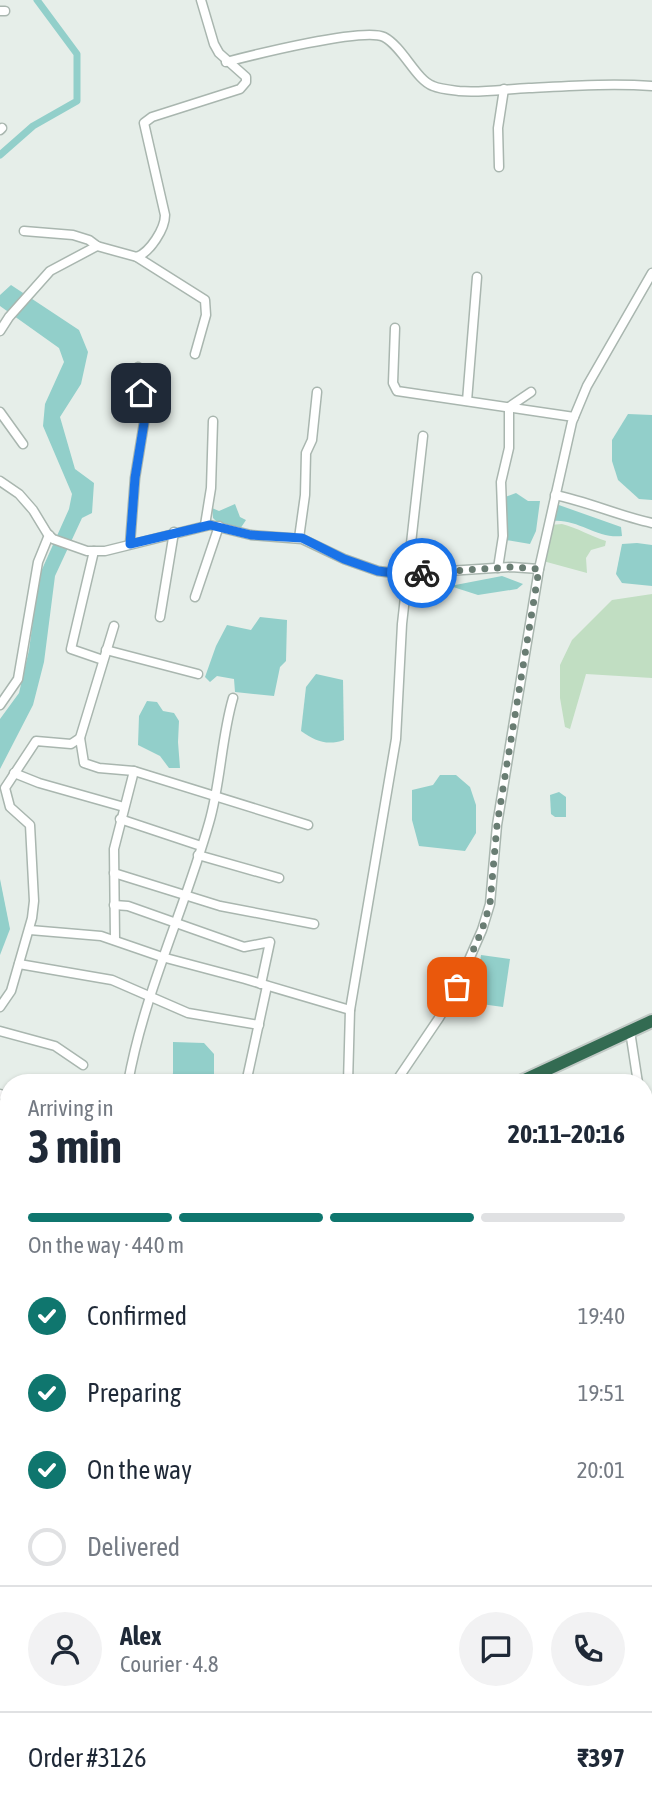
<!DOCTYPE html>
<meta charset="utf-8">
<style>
:root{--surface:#fff;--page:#f2f2f3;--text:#1f2937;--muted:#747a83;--line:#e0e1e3;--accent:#0f766e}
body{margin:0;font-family:"Asap Condensed",sans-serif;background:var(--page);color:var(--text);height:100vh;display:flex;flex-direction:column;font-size:26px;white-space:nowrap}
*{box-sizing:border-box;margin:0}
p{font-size:23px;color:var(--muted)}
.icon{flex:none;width:38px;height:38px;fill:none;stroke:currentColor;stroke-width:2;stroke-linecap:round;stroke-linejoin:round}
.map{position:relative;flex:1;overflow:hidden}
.panel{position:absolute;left:0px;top:1074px;width:653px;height:744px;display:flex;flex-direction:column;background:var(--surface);border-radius:28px 28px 0 0;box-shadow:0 2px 5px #0004}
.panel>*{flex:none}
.pin{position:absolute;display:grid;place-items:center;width:60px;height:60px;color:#fff;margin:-30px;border-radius:14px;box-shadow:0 4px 10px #0006}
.courier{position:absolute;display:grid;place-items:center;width:70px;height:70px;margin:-35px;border:5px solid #1a73e8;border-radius:50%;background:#fff;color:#222;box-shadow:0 2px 9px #0007}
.overview em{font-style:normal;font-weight:700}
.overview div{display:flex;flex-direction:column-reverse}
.overview{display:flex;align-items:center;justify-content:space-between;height:119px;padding:0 28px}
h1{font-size:46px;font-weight:700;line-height:52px}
.bar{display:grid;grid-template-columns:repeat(4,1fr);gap:10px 7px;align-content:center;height:84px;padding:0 28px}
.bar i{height:9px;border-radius:5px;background:var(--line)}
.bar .active{background:var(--accent)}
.bar p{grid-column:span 4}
.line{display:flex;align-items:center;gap:18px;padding:0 28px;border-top:2px solid var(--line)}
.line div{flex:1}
.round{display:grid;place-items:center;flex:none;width:74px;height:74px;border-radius:37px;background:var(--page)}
ol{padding:0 28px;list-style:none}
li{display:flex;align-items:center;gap:21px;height:77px}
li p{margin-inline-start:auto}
li .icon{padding:7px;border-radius:50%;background:var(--accent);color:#fff;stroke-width:4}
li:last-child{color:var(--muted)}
li i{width:38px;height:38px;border:4px solid var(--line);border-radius:50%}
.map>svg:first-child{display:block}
</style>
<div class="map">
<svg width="652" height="1817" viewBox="0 0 652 1817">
<rect width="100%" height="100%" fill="#e6eee9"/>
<g fill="#c1dec2">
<path d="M562,524C578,528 590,536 606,541L605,546L591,550L586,558L587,573L543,561L550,525Z"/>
<polygon points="652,594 652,678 586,674 570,729 565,727 560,698 560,665 572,640 612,600"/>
<polygon points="62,1810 155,1810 154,1817 62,1817"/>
</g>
<g fill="#92cfca">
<polygon points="11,285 79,330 88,352 81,384 60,417 75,469 94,483 92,513 82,518 55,576 44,662 33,705 0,769 0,719 19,693 29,650 39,576 69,509 72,494 43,426 45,404 64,362 59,348 0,306 0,295"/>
<polygon points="628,414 652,415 652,500 639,499 618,480 612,461 612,440"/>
<polygon points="516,493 528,501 540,501 536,531 530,544 506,540 505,497"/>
<polygon points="235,504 240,517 246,520 240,529 217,522 213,518 212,508 219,511"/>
<path d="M556,504L621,527L622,536C597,539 577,518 552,521Z"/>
<polygon points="637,543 652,545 652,586 622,583 616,574 622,544"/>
<polygon points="502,576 523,584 517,589 478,595 450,586"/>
<polygon points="260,617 287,620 286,661 280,667 274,696 235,692 234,679 217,676 210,682 205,677 216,646 227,625 251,630"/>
<path d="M316,674L343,680L344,740C327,746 315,741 301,731L306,687Z"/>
<polygon points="147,701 157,702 163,711 174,713 179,721 178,742 180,768 169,768 160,756 138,745 139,716"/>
<polygon points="440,775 456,775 470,787 476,805 476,833 465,851 419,846 412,820 412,790 433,785"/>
<polygon points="559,792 566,797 566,817 555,817 551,814 550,795"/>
<polygon points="0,879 10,929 0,955"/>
<polygon points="481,955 510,959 503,1007 474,1003"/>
<polygon points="173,1042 204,1043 214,1054 214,1083 171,1083 173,1073"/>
<path d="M644,1773C652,1787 652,1801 645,1817H628L616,1812L615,1810H644Z"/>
</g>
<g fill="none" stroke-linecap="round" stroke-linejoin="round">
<polyline stroke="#92cfca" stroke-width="7" points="0,155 33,126 77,101 77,54 37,0"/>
<defs>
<g id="minor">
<polyline points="0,11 5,11"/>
<path d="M226,62C253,55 364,27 384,37C403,47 416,80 433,86C440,89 451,90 459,91C482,93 506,89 529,88C569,86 611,83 652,86"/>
<polyline points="0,130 2,128"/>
<polyline points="499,167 498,128 504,89"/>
<path d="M24,231L73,235L89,240L97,246L137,257C150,252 165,229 165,215L144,123L152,117L240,89L246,82V77L219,53L214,44L201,0"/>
<polyline points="137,257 205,300 206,315 195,354"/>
<polyline points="395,328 393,383 397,391 574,417"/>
<polyline points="0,331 9,317 50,271 97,246"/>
<polyline points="467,401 477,277"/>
<polyline points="0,412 23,444"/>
<polyline points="0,481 19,494 33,510 47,533 53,539 87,551 105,551 210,525 251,535 302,539 344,559 378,571 402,574 511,567 539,569"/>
<path d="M555,495C589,502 619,516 652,523"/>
<polyline points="205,525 211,488 213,421"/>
<polyline points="299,538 305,495 306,453 312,440 317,392"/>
<polyline points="130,544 135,478 144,423 138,367"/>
<polyline points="94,551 71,649 103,660"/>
<polyline points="498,568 503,536 501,482 509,448 509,407 531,392"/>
<polyline points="195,597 219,526"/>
<polyline points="160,617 174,532"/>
<polyline points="106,650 198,674"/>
<polyline points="0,705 18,679 38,562 49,535"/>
<polyline points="80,738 84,763 99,768 134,771 308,825"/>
<polyline points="14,773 39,783 124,807"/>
<polyline points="120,819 201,846"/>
<polyline points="198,855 279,878"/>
<polyline points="114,873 220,906 314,924"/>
<polyline points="114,905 128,906 244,947 270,942 261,984"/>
<polyline points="30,930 101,936 162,957 245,979 350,1010"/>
<polyline points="115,940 114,849 134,771"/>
<polyline points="19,964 112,980 188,1013 259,1025"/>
<polyline points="0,1007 11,991 32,918 34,901 30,825 10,807 5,788 36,741 71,744 80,738 114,626"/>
<polyline points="0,1031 55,1046 83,1065"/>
<polyline points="630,1031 638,1083"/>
<path d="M128,1083C144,993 184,911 209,823C221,782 221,739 233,698"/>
<polyline points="246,1083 267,986"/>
<polyline points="348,1083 350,1010 396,739 402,624 423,436"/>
<polyline points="395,1083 439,1018 457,987 482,930 490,904 497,825 539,569 572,422 587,386 652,273"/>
<polyline points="0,1094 9,1098"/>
<polyline points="644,1135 652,1135"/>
<polyline points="644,1293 652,1293"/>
<polyline points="0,1408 9,1409"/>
<polyline points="0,1448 9,1450"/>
<polyline points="644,1513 652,1514"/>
<polyline points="0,1523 9,1523"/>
<polyline points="644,1566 652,1565"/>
<polyline points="644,1650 652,1649"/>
<polyline points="644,1720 652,1721"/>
<polyline points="0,1727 9,1727"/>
<polyline points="431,1810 431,1817"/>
<polyline points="29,1817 31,1810"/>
<polyline points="181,1817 182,1810"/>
<polyline points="608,1817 608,1810"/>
</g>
<polyline id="major" points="0,1297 9,1293"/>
<g id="highway">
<polyline points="518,1083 652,1021"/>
<polyline points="0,1202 9,1210"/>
</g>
</defs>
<use href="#minor" stroke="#a9b6af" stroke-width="11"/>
<use href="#major" stroke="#c2cac6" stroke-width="14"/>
<use href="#highway" stroke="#c2cac6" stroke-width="16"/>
<use href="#minor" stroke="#fff" stroke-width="8"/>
<use href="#major" stroke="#6da188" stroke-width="10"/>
<use href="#highway" stroke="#336b52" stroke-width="12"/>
</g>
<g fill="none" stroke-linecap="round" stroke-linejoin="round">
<polyline stroke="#697d73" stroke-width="7" stroke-dasharray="0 12.6" points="422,573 511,567 539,569 497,825 490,904 482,930 457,987"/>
<polyline stroke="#1a73e8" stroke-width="9" points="141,393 144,423 135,478 130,544 210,525 251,535 302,538 344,559 378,571 402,574 422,573"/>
</g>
</svg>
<div class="pin" style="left:457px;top:987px;background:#ea580c"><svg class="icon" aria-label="bag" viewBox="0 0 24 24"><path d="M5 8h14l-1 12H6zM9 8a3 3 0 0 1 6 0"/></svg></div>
<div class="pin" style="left:141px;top:393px;background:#1f2937"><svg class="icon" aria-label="home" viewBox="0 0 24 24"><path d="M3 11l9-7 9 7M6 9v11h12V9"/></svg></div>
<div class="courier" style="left:422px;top:573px"><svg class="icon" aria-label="bike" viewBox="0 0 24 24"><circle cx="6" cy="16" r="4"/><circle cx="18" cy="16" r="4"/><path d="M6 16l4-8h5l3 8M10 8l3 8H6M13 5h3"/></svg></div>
<section class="panel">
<div class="overview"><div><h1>3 min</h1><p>Arriving in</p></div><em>20:11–20:16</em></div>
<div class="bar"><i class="active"></i><i class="active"></i><i class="active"></i><i></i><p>On the way · 440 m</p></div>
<ol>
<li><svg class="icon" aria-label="check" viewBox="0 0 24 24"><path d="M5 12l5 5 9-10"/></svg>Confirmed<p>19:40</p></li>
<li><svg class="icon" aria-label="check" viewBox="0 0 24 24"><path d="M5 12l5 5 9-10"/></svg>Preparing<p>19:51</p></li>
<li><svg class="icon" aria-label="check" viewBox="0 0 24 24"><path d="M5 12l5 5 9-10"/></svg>On the way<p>20:01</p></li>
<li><i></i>Delivered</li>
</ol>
<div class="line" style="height:126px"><a class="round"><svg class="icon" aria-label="person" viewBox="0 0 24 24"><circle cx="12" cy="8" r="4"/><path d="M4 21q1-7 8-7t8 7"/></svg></a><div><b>Alex</b><p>Courier · 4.8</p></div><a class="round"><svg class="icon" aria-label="chat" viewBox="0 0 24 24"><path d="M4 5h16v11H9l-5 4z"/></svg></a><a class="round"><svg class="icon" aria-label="phone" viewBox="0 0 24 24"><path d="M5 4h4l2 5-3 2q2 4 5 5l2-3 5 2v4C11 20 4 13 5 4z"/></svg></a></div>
<div class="line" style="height:91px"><div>Order #3126</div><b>₹397</b></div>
</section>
</div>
